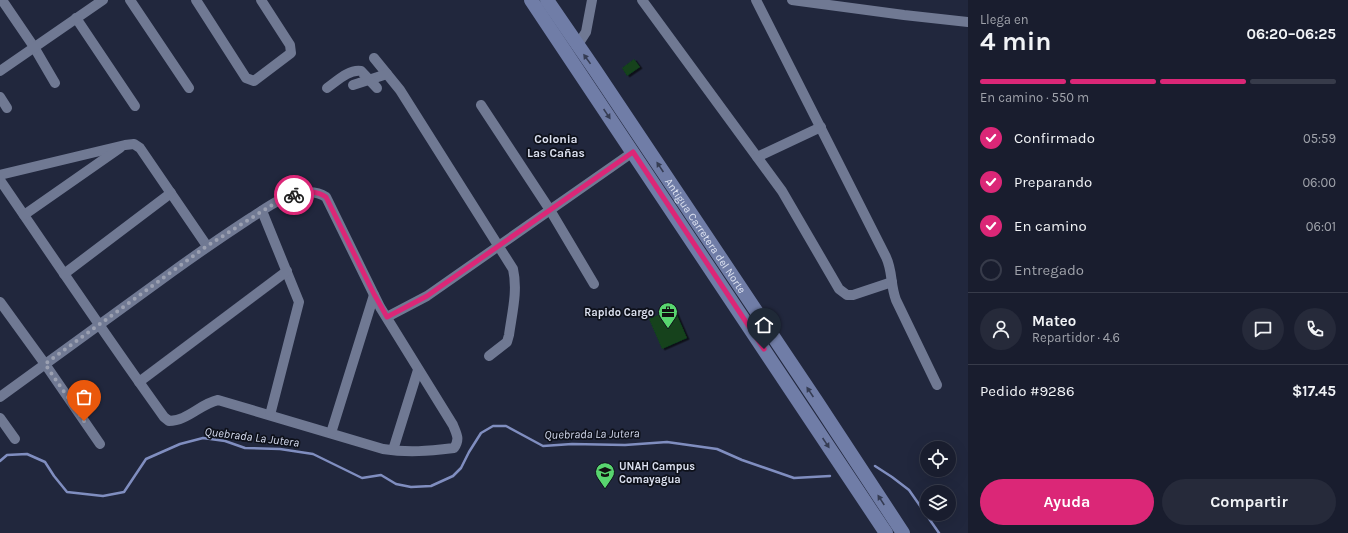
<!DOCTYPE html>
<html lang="es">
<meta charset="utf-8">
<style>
:root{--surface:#191d2e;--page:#262a3a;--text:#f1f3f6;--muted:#9fa2aa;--line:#373b4a;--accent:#db2777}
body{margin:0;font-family:Karla,sans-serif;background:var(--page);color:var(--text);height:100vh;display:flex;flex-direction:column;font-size:15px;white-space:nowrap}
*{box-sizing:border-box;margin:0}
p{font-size:13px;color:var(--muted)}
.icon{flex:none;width:22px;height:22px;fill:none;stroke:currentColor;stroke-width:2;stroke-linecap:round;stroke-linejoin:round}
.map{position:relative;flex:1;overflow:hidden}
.panel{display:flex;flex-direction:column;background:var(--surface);width:380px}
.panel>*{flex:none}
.tools{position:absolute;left:920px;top:441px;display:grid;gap:8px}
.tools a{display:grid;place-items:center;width:36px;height:36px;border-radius:50%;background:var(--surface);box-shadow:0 4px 16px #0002,0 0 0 1px var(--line);font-size:20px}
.pin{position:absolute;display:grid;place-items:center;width:34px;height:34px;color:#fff;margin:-41px -17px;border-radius:50% 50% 50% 0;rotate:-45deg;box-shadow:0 0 4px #0007}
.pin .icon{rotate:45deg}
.courier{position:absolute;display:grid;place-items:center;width:40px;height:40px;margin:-20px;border:3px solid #db2777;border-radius:50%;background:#fff;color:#222;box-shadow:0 1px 5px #0007}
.headline em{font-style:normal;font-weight:700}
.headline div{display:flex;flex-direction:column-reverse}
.headline{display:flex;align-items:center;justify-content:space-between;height:68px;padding:0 12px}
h1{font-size:26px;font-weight:700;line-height:30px}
.bar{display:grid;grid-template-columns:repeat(4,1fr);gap:6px 4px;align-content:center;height:48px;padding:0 12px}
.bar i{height:5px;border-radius:3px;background:var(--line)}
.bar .current{background:var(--accent)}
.bar p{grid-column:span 4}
.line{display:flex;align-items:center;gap:10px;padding:0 12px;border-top:1px solid var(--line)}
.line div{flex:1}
.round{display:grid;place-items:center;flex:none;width:42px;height:42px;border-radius:21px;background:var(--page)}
ol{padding:0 12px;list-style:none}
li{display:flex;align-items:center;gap:12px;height:44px}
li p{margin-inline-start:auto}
li .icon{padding:4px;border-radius:50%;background:var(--accent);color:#fff;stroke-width:4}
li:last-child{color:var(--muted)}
li i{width:22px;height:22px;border:2px solid var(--line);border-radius:50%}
.button{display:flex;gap:8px;margin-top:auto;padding:8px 12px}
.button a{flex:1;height:46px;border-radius:24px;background:var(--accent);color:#fff;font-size:16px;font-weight:700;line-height:46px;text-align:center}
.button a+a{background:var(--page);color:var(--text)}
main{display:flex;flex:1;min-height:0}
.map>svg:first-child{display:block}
</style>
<main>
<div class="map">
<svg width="968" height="533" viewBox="0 0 968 533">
<defs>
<filter id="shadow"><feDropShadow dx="2.5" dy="1.5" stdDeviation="0" flood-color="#0009"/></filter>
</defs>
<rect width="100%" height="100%" fill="#21273d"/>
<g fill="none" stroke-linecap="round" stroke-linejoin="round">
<g stroke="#808ec0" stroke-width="2.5">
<polyline points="0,461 7,455 27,454 45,462 54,476 67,492 103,496 124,492 146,459 180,444 203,438 225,441 245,448 280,449 313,454 362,478 381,475 396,484 411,487 431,486 453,476 461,468 469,452 481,433 493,426 506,426 543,446 572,444 625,445 667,442 717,449 742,460 794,478 830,476"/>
<polyline points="875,466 892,477 909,490 939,533"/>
</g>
</g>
<g fill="#12431c" filter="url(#shadow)">
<polygon points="634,59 640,67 627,76 622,68"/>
<polygon points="674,308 687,338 662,349 649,319"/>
</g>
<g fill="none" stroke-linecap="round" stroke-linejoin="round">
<g stroke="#707993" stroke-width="10">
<polyline points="2,0 34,47 55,83"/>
<polyline points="130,0 189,88"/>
<polyline points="196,0 246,78 254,81 291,53 290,45 261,0"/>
<polyline points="642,0 782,191 839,289 847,295 853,295 892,282"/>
<path d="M756,0L886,257C893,272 890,284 896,300L937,385"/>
<polyline points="792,0 904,15 968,22"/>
<polyline points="76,18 135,106"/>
<polyline points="577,46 586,32 592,0"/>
<path d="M374,58L400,90L513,269C518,291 512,313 509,335L507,342L489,356"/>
<polyline points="0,71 103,0"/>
<polyline points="353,85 387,74"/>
<path d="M327,88C337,81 349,69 361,71L377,88"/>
<polyline points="0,97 7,108"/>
<polyline points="481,105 550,210 594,284"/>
<polyline points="757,157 821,127"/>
<polyline points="0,175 125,145 134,144 140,148 207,246"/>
<path d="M0,180C54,259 108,339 164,417L169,421C187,421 200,404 218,400L383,449C409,453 428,451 454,448C460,439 457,435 453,425L380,307L326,197C312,188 295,193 280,200C269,205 259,213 249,219C223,236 197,254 172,272C114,314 57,356 0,397"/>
<polyline points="262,211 299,302 270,415"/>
<polyline points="24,215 120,148"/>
<polyline points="64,274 171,193"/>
<polyline points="0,302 45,364 100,444"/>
<polyline points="387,317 427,296 633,152"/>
<polyline points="139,382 287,271"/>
<polyline points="0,418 15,439"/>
<polyline points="331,433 374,295"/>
<polyline points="393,450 418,370"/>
</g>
<g stroke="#707da7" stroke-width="14">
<polyline points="531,0 886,533"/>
<path id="s1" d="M547,0L595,70L817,402L903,533"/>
</g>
</g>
<defs><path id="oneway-solid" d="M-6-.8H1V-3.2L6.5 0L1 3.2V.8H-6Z"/></defs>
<g fill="#353c53">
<use href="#oneway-solid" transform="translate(587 59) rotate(-126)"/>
<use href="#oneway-solid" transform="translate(607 114) rotate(56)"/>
<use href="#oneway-solid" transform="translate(660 167) rotate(-124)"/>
<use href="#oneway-solid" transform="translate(810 392) rotate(-124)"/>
<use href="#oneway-solid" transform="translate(826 443) rotate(56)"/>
<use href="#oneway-solid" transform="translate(881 500) rotate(-123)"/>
</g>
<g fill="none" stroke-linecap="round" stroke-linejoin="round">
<polyline stroke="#9ba0b1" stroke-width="4" stroke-dasharray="0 7.2" points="84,421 45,364 207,246 280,200 294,195"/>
<path stroke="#db2777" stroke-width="5" d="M294,195C306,192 316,190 326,197L374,294L387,317L427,296L633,152L764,349"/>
</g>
<defs>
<symbol id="office-pin" viewBox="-11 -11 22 30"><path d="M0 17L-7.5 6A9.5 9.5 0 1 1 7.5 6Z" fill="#58d56f" stroke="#0e111b"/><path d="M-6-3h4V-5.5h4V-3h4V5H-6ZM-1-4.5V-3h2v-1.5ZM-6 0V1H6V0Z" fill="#111"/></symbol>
<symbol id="university-pin" viewBox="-11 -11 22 30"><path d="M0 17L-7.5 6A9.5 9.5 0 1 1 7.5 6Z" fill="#58d56f" stroke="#0e111b"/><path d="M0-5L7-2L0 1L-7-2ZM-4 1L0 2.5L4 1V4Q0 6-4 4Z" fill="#111"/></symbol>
</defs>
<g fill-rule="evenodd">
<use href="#office-pin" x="657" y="301" width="22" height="30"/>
<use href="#university-pin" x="594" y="461" width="22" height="30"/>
</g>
<g text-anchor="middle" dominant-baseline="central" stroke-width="3.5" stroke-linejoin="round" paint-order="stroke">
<g font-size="11" fill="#dce1f0" stroke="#0e111b">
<text stroke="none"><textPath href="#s1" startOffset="284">Antigua Carretera del Norte</textPath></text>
</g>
<g font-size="11" font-weight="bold" fill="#dce1f0" stroke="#0e111b" text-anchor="end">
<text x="654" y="312">Rapido Cargo</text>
<text x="619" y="466" text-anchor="start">UNAH Campus<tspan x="619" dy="13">Comayagua</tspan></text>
</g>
<g font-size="12" font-weight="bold" fill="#dce1f0" stroke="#0e111b">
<text x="556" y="139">Colonia<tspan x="556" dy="14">Las Cañas</tspan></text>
</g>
<g font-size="12" font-style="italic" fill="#d6dcf0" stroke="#0e111b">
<text transform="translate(592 434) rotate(-1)">Quebrada La Jutera</text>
<text transform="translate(252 437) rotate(7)">Quebrada La Jutera</text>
</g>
</g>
</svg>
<div class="tools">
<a><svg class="icon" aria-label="locate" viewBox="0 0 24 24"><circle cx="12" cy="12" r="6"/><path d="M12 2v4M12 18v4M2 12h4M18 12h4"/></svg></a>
<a><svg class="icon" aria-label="layers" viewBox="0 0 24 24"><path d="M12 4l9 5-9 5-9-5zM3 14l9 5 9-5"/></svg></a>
</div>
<div class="pin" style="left:84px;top:421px;background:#ea580c"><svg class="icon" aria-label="bag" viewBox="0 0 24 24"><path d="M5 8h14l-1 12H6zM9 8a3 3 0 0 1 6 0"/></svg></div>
<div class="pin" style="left:764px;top:349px;background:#1f2937"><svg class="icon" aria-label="home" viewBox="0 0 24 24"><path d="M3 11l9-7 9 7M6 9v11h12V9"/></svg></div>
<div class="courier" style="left:294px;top:195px"><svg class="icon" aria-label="bike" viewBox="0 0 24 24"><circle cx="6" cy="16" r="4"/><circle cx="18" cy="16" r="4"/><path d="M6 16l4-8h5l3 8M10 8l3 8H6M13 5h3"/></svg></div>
</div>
<section class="panel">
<div class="headline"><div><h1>4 min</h1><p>Llega en</p></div><em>06:20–06:25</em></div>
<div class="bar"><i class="current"></i><i class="current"></i><i class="current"></i><i></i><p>En camino · 550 m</p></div>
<ol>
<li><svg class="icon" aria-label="check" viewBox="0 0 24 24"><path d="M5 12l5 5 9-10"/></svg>Confirmado<p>05:59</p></li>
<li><svg class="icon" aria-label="check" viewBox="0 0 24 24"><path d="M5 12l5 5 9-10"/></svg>Preparando<p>06:00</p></li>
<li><svg class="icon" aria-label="check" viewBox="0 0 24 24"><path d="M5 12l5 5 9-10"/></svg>En camino<p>06:01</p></li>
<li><i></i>Entregado</li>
</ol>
<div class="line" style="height:72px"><a class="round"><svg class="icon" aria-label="person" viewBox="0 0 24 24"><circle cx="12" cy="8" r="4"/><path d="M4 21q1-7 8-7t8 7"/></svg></a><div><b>Mateo</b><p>Repartidor · 4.6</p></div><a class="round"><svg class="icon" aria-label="chat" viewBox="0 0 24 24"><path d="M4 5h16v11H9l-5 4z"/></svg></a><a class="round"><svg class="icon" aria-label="phone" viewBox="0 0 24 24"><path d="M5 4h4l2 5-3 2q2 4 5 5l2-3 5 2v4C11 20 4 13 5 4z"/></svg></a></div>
<div class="line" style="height:52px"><div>Pedido #9286</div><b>$17.45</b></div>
<div class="button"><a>Ayuda</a><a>Compartir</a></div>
</section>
</main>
